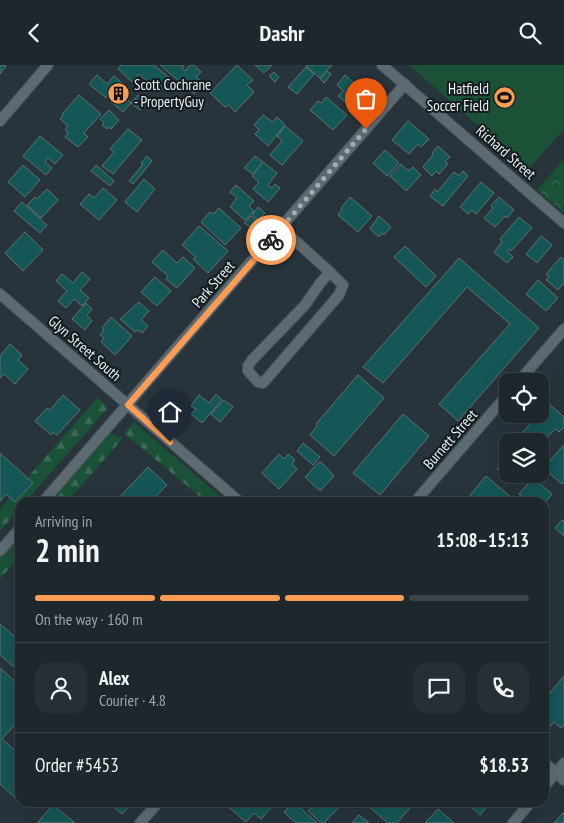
<!DOCTYPE html>
<meta charset="utf-8">
<style>
:root{--surface:#1d272c;--page:#252f34;--text:#f1f3f6;--muted:#a0a5a9;--line:#3b4448;--accent:#fd9c55}
body{margin:0;font-family:"PT Sans Narrow",sans-serif;background:var(--page);color:var(--text);height:100vh;display:flex;flex-direction:column;font-size:19px;white-space:nowrap}
*{box-sizing:border-box;margin:0}
p{font-size:16px;color:var(--muted)}
.icon{flex:none;width:28px;height:28px;fill:none;stroke:currentColor;stroke-width:2;stroke-linecap:round;stroke-linejoin:round}
.map{position:relative;flex:1;overflow:hidden}
.details{position:absolute;left:15px;top:432px;width:534px;height:310px;display:flex;flex-direction:column;background:var(--surface);border-radius:15px;box-shadow:0 5px 20px #0002,0 0 0 1px var(--line)}
.details>*{flex:none}
.buttons{position:absolute;left:499px;top:308px;display:grid;gap:10px}
.buttons a{display:grid;place-items:center;width:50px;height:50px;border-radius:10px;background:var(--surface);box-shadow:0 5px 20px #0002,0 0 0 1px var(--line);font-size:25px}
.pin{position:absolute;display:grid;place-items:center;width:42px;height:42px;color:#fff;margin:-51px -21px;border-radius:50% 50% 50% 0;rotate:-45deg;box-shadow:0 0 5px #0007}
.pin .icon{rotate:45deg}
.courier{position:absolute;display:grid;place-items:center;width:50px;height:50px;margin:-25px;border:4px solid #fd9c55;border-radius:50%;background:#fff;color:#222;box-shadow:0 1px 6px #0007}
.headline em{font-style:normal;font-weight:700}
.headline div{display:flex;flex-direction:column-reverse}
.headline{display:flex;align-items:center;justify-content:space-between;height:85px;padding:0 20px}
h1{font-size:32px;font-weight:700;line-height:38px}
.bar{display:grid;grid-template-columns:repeat(4,1fr);gap:8px 5px;align-content:center;height:60px;padding:0 20px}
.bar i{height:6px;border-radius:4px;background:var(--line)}
.bar .on{background:var(--accent)}
.bar p{grid-column:span 4}
.line{display:flex;align-items:center;gap:12px;padding:0 20px;border-top:1px solid var(--line)}
.line div{flex:1}
.round{display:grid;place-items:center;flex:none;width:52px;height:52px;border-radius:15px;background:var(--page)}
header{display:flex;justify-content:space-between;align-items:center;height:65px;padding:0 20px;background:var(--surface);font-size:22px;font-weight:700}
.map>svg:first-child{display:block}
</style>
<header><svg class="icon" aria-label="back" viewBox="0 0 24 24"><path d="M15 5l-7 7 7 7"/></svg>Dashr<svg class="icon" aria-label="search" viewBox="0 0 24 24"><circle cx="10" cy="10" r="6"/><path d="M15 15l6 6"/></svg></header>
<div class="map">
<svg width="564" height="758" viewBox="0 0 564 758">
<defs>
<pattern id="forest-firs" width="22" height="20" patternUnits="userSpaceOnUse" patternTransform="scale(1.25)"><rect width="22" height="20" fill="#1a5137"/><path d="M5 1l3.5 6h-7zM16 11l3.5 6h-7z" fill="#3b6a55"/></pattern>
<pattern id="park-crowns" width="20" height="18" patternUnits="userSpaceOnUse" patternTransform="scale(1.25)"><rect width="20" height="18" fill="#1a5137"/><path d="M2 6a3 3 0 1 1 6 0M12 15a3 3 0 1 1 6 0" fill="none" stroke="#3b6a55"/></pattern>
</defs>
<rect width="100%" height="100%" fill="#27343b"/>
<polygon fill="#1a5137" points="409,0 564,0 564,64 528,105"/>
<g fill="url(#forest-firs)">
<polygon points="98,332 108,343 25,437 20,438 20,443 0,466 0,444"/>
<polygon points="134,357 227,437 206,437 124,368"/>
<polygon points="110,368 123,373 67,437 49,438"/>
<polygon points="20,470 20,491 0,514 0,493"/>
</g>
<polygon fill="url(#park-crowns)" points="564,94 564,148 537,125"/>
<g fill="#155656" stroke="#607272">
<polygon points="0,0 6,1 0,9"/>
<polygon points="121,0 154,0 171,14 160,27 139,9 132,17 118,4"/>
<polygon points="160,0 184,0 182,3 185,6 190,0 194,0 201,7 196,12 203,18 194,29"/>
<polygon points="237,0 253,15 247,20 254,27 235,47 229,40 225,42 210,28"/>
<polygon points="255,0 272,0 264,8"/>
<polygon points="308,0 332,0 320,13 306,1"/>
<polygon points="306,2 314,9 297,29 288,22"/>
<polygon points="327,6 331,9 324,18 320,14"/>
<polygon points="274,7 279,12 275,17 269,11"/>
<polygon points="97,10 107,19 114,11 128,23 122,30 131,38 123,47 111,37 116,32 111,27 106,33 89,19"/>
<polygon points="345,10 363,26 350,41 338,31 343,26 337,20"/>
<polygon points="79,30 101,49 84,68 88,72 78,82 65,72 68,68 65,65 68,61 60,54 63,51 62,49"/>
<polygon points="138,30 147,38 140,45 131,38"/>
<polygon points="326,32 347,50 333,65 310,45 318,36 321,38"/>
<polygon points="109,45 119,55 111,64 108,62 107,64 102,60 104,58 100,54"/>
<polygon points="263,50 273,57 277,52 285,60 268,81 255,69 259,65 254,60"/>
<polygon points="408,56 429,74 421,82 418,79 409,89 392,75"/>
<polygon points="285,61 303,76 282,100 270,90 282,76 277,71"/>
<polygon points="128,64 142,75 113,109 102,101 114,87 110,84"/>
<polygon points="40,71 63,90 55,99 48,93 45,97 52,103 46,110 23,91"/>
<polygon points="438,81 450,92 445,97 448,99 439,109 436,106 432,111 423,102 433,90 432,88"/>
<polygon points="385,85 399,98 387,111 373,98"/>
<polygon points="147,91 152,96 133,119 129,116 143,99 141,98"/>
<polygon points="255,91 263,97 253,109 244,103"/>
<polygon points="263,97 277,108 268,120 272,123 275,119 280,123 268,137 253,124 259,117 252,111"/>
<polygon points="401,99 407,105 410,105 413,102 421,110 406,126 390,111"/>
<polygon points="23,100 40,115 25,132 8,117"/>
<polygon points="96,100 114,116 110,121 91,106"/>
<polygon points="463,106 468,111 443,141 430,131 435,124 437,127 454,107 459,111"/>
<polygon points="144,114 155,124 137,147 125,137"/>
<polygon points="481,117 494,128 476,149 471,145 468,149 460,142"/>
<polygon points="236,120 254,136 249,141 254,146 245,155 230,142 237,133 230,127"/>
<polygon points="103,123 117,135 99,155 80,139 89,129 94,133"/>
<polygon points="47,124 58,135 41,153 27,140 35,132 37,134"/>
<polygon points="350,132 372,151 358,167 338,150 342,145 341,143"/>
<polygon points="499,132 514,145 507,153 505,151 495,162 484,153 493,143 491,141"/>
<polygon points="22,137 47,160 40,168 14,146"/>
<polygon points="258,142 265,148 258,155 252,150"/>
<polygon points="219,143 241,163 225,180 201,157 210,147 213,149"/>
<polygon points="251,151 257,156 251,163 244,158"/>
<polygon points="379,151 391,162 384,170 382,168 379,172 370,164"/>
<polygon points="519,152 532,163 511,186 509,184 507,186 513,192 507,198 494,187 502,177 500,174"/>
<polygon points="199,161 228,186 208,208 193,194 196,192 182,180"/>
<polygon points="25,167 43,185 23,206 5,188"/>
<polygon points="541,171 552,180 537,198 526,189"/>
<polygon points="405,181 436,211 426,222 394,192"/>
<polygon points="163,185 177,198 183,192 195,203 177,223 166,214 168,211 152,197"/>
<polygon points="561,192 564,195 564,218 558,225 546,215 549,211 546,209"/>
<polygon points="459,193 539,263 458,356 439,339 510,259 467,222 383,318 363,302"/>
<polygon points="82,207 90,214 80,225 89,233 82,241 74,234 66,243 58,236 67,226 56,216 62,209 73,218"/>
<polygon points="155,212 171,226 157,241 141,227"/>
<polygon points="538,215 558,233 546,246 526,229"/>
<polygon points="139,237 149,246 141,255 148,261 142,268 138,265 135,267 120,254"/>
<polygon points="86,238 92,244 87,250 92,256 85,265 72,254"/>
<polygon points="111,252 132,271 115,290 101,277 104,273 100,270 104,265 102,263"/>
<polygon points="10,279 22,290 18,295 28,304 15,319 4,309 0,313 0,291"/>
<polygon points="358,310 384,333 334,391 310,370 317,361 316,359"/>
<polygon points="216,329 222,335 202,358 191,349 196,344 191,341 199,330 209,338"/>
<polygon points="63,330 80,345 57,370 53,367 51,370 35,356 47,343 50,345"/>
<polygon points="224,335 233,342 220,357 211,349"/>
<polygon points="548,338 564,352 564,362 559,367 555,364 540,380 540,376 515,376"/>
<polygon points="403,349 429,371 380,430 353,408"/>
<polygon points="303,378 320,392 313,400 297,386"/>
<polygon points="564,380 564,417 562,419 543,403"/>
<polygon points="0,388 33,418 15,437 6,429 0,436"/>
<polygon points="279,389 284,394 288,389 295,395 292,399 297,404 279,424 262,408"/>
<polygon points="505,394 508,397 508,409 512,409 508,414 497,404"/>
<polygon points="319,397 321,397 334,411 320,426 305,412"/>
<polygon points="148,402 167,420 150,438 114,438"/>
<polygon points="486,411 512,433 509,438 479,438 470,430"/>
<polygon points="533,413 552,429 544,439 544,438 529,438 519,429"/>
<polygon points="562,455 564,456 564,471 555,463"/>
<polygon points="0,559 20,576 20,607 0,590"/>
<polygon points="0,603 20,621 20,654 2,674 20,690 20,737 0,719"/>
<polygon points="564,611 564,660 561,663 554,657 551,661 544,655 544,635"/>
<polygon points="108,738 132,738 122,749"/>
<polygon points="227,738 265,738 271,743 261,754 254,748 246,757 225,739"/>
<polygon points="293,738 295,738 317,758 296,758 284,747"/>
<polygon points="316,738 343,738 324,758 321,758 308,746"/>
<polygon points="370,738 414,738 397,758 388,758 367,740"/>
<polygon points="467,738 487,738 489,739 480,750"/>
<polygon points="53,740 75,758 37,758"/>
<polygon points="438,744 454,758 425,758"/>
<polygon points="564,747 564,758 554,758"/>
<polygon points="359,750 369,758 352,758"/>
</g>
<g fill="none" stroke-linecap="round" stroke-linejoin="round">
<defs>
<g id="street">
<polyline points="382,0 564,158"/>
<polyline points="0,56 48,0"/>
<polyline points="281,163 330,207 321,217 305,240 252,295 248,301 248,306 258,317 263,318 339,230 343,220 330,207"/>
<polyline points="0,229 241,438"/>
<polyline points="519,316 564,264"/>
<polyline points="42,438 405,19"/>
<polyline points="414,438 508,329"/>
<polyline points="0,486 20,463"/>
<polyline points="544,697 564,715"/>
<polyline points="544,722 564,698"/>
<polyline points="140,758 158,738"/>
<polyline points="513,758 530,738"/>
</g>
</defs>
<use href="#street" stroke="#434f54" stroke-width="12"/>
<use href="#street" stroke="#5c6b72" stroke-width="10"/>
</g>
<g fill="none" stroke-linecap="round" stroke-linejoin="round">
<polyline stroke="#a4aeb3" stroke-width="5" stroke-dasharray="0 9" points="271,175 366,64"/>
<polyline stroke="#fd9c55" stroke-width="6" points="170,377 128,340 271,175"/>
</g>
<defs>
<symbol id="building-disc" viewBox="-11 -11 22 22"><circle r="9.5" fill="#fd9c55" stroke="#151b1e"/><path d="M-4-6H4V6H1V3H-1V6H-4ZM-2.5-4.3h1.7v1.8h-1.7ZM.8-4.3h1.7v1.8H.8ZM-2.5-1h1.7V.8h-1.7ZM.8-1h1.7V.8H.8Z" fill="#111"/></symbol>
<symbol id="stadium-disc" viewBox="-11 -11 22 22"><circle r="9.5" fill="#fd9c55" stroke="#151b1e"/><path d="M0-5a6.5 5 0 1 0 0 10a6.5 5 0 1 0 0-10ZM-3.5-1.8h7v3.6h-7Z" fill="#111"/></symbol>
</defs>
<g fill-rule="evenodd">
<use href="#building-disc" x="106" y="16" width="25" height="25"/>
<use href="#stadium-disc" x="492" y="20" width="25" height="25"/>
</g>
<g text-anchor="middle" dominant-baseline="central" stroke-width="4" stroke-linejoin="round" paint-order="stroke">
<g font-size="15" fill="#e8f0f4" stroke="#151b1e" text-anchor="start">
<text x="134" y="19">Scott Cochrane<tspan x="134" dy="17">- PropertyGuy</tspan></text>
<text x="489" y="23" text-anchor="end">Hatfield<tspan x="489" dy="17">Soccer Field</tspan></text>
</g>
<g font-size="15" fill="#e8f0f4" stroke="#151b1e">
<text transform="translate(506 87) rotate(41)">Richard Street</text>
<text transform="translate(213 219) rotate(-49)">Park Street</text>
<text transform="translate(85 283) rotate(41)">Glyn Street South</text>
<text transform="translate(450 374) rotate(-49)">Burnett Street</text>
</g>
</g>
</svg>
<div class="buttons">
<a><svg class="icon" aria-label="locate" viewBox="0 0 24 24"><circle cx="12" cy="12" r="6"/><path d="M12 2v4M12 18v4M2 12h4M18 12h4"/></svg></a>
<a><svg class="icon" aria-label="layers" viewBox="0 0 24 24"><path d="M12 4l9 5-9 5-9-5zM3 14l9 5 9-5"/></svg></a>
</div>
<div class="pin" style="left:366px;top:64px;background:#ea580c"><svg class="icon" aria-label="bag" viewBox="0 0 24 24"><path d="M5 8h14l-1 12H6zM9 8a3 3 0 0 1 6 0"/></svg></div>
<div class="pin" style="left:170px;top:377px;background:#1f2937"><svg class="icon" aria-label="home" viewBox="0 0 24 24"><path d="M3 11l9-7 9 7M6 9v11h12V9"/></svg></div>
<div class="courier" style="left:271px;top:175px"><svg class="icon" aria-label="bike" viewBox="0 0 24 24"><circle cx="6" cy="16" r="4"/><circle cx="18" cy="16" r="4"/><path d="M6 16l4-8h5l3 8M10 8l3 8H6M13 5h3"/></svg></div>
<section class="details">
<div class="headline"><div><h1>2 min</h1><p>Arriving in</p></div><em>15:08–15:13</em></div>
<div class="bar"><i class="on"></i><i class="on"></i><i class="on"></i><i></i><p>On the way · 160 m</p></div>
<div class="line" style="height:90px"><a class="round"><svg class="icon" aria-label="person" viewBox="0 0 24 24"><circle cx="12" cy="8" r="4"/><path d="M4 21q1-7 8-7t8 7"/></svg></a><div><b>Alex</b><p>Courier · 4.8</p></div><a class="round"><svg class="icon" aria-label="chat" viewBox="0 0 24 24"><path d="M4 5h16v11H9l-5 4z"/></svg></a><a class="round"><svg class="icon" aria-label="phone" viewBox="0 0 24 24"><path d="M5 4h4l2 5-3 2q2 4 5 5l2-3 5 2v4C11 20 4 13 5 4z"/></svg></a></div>
<div class="line" style="height:65px"><div>Order #5453</div><b>$18.53</b></div>
</section>
</div>
